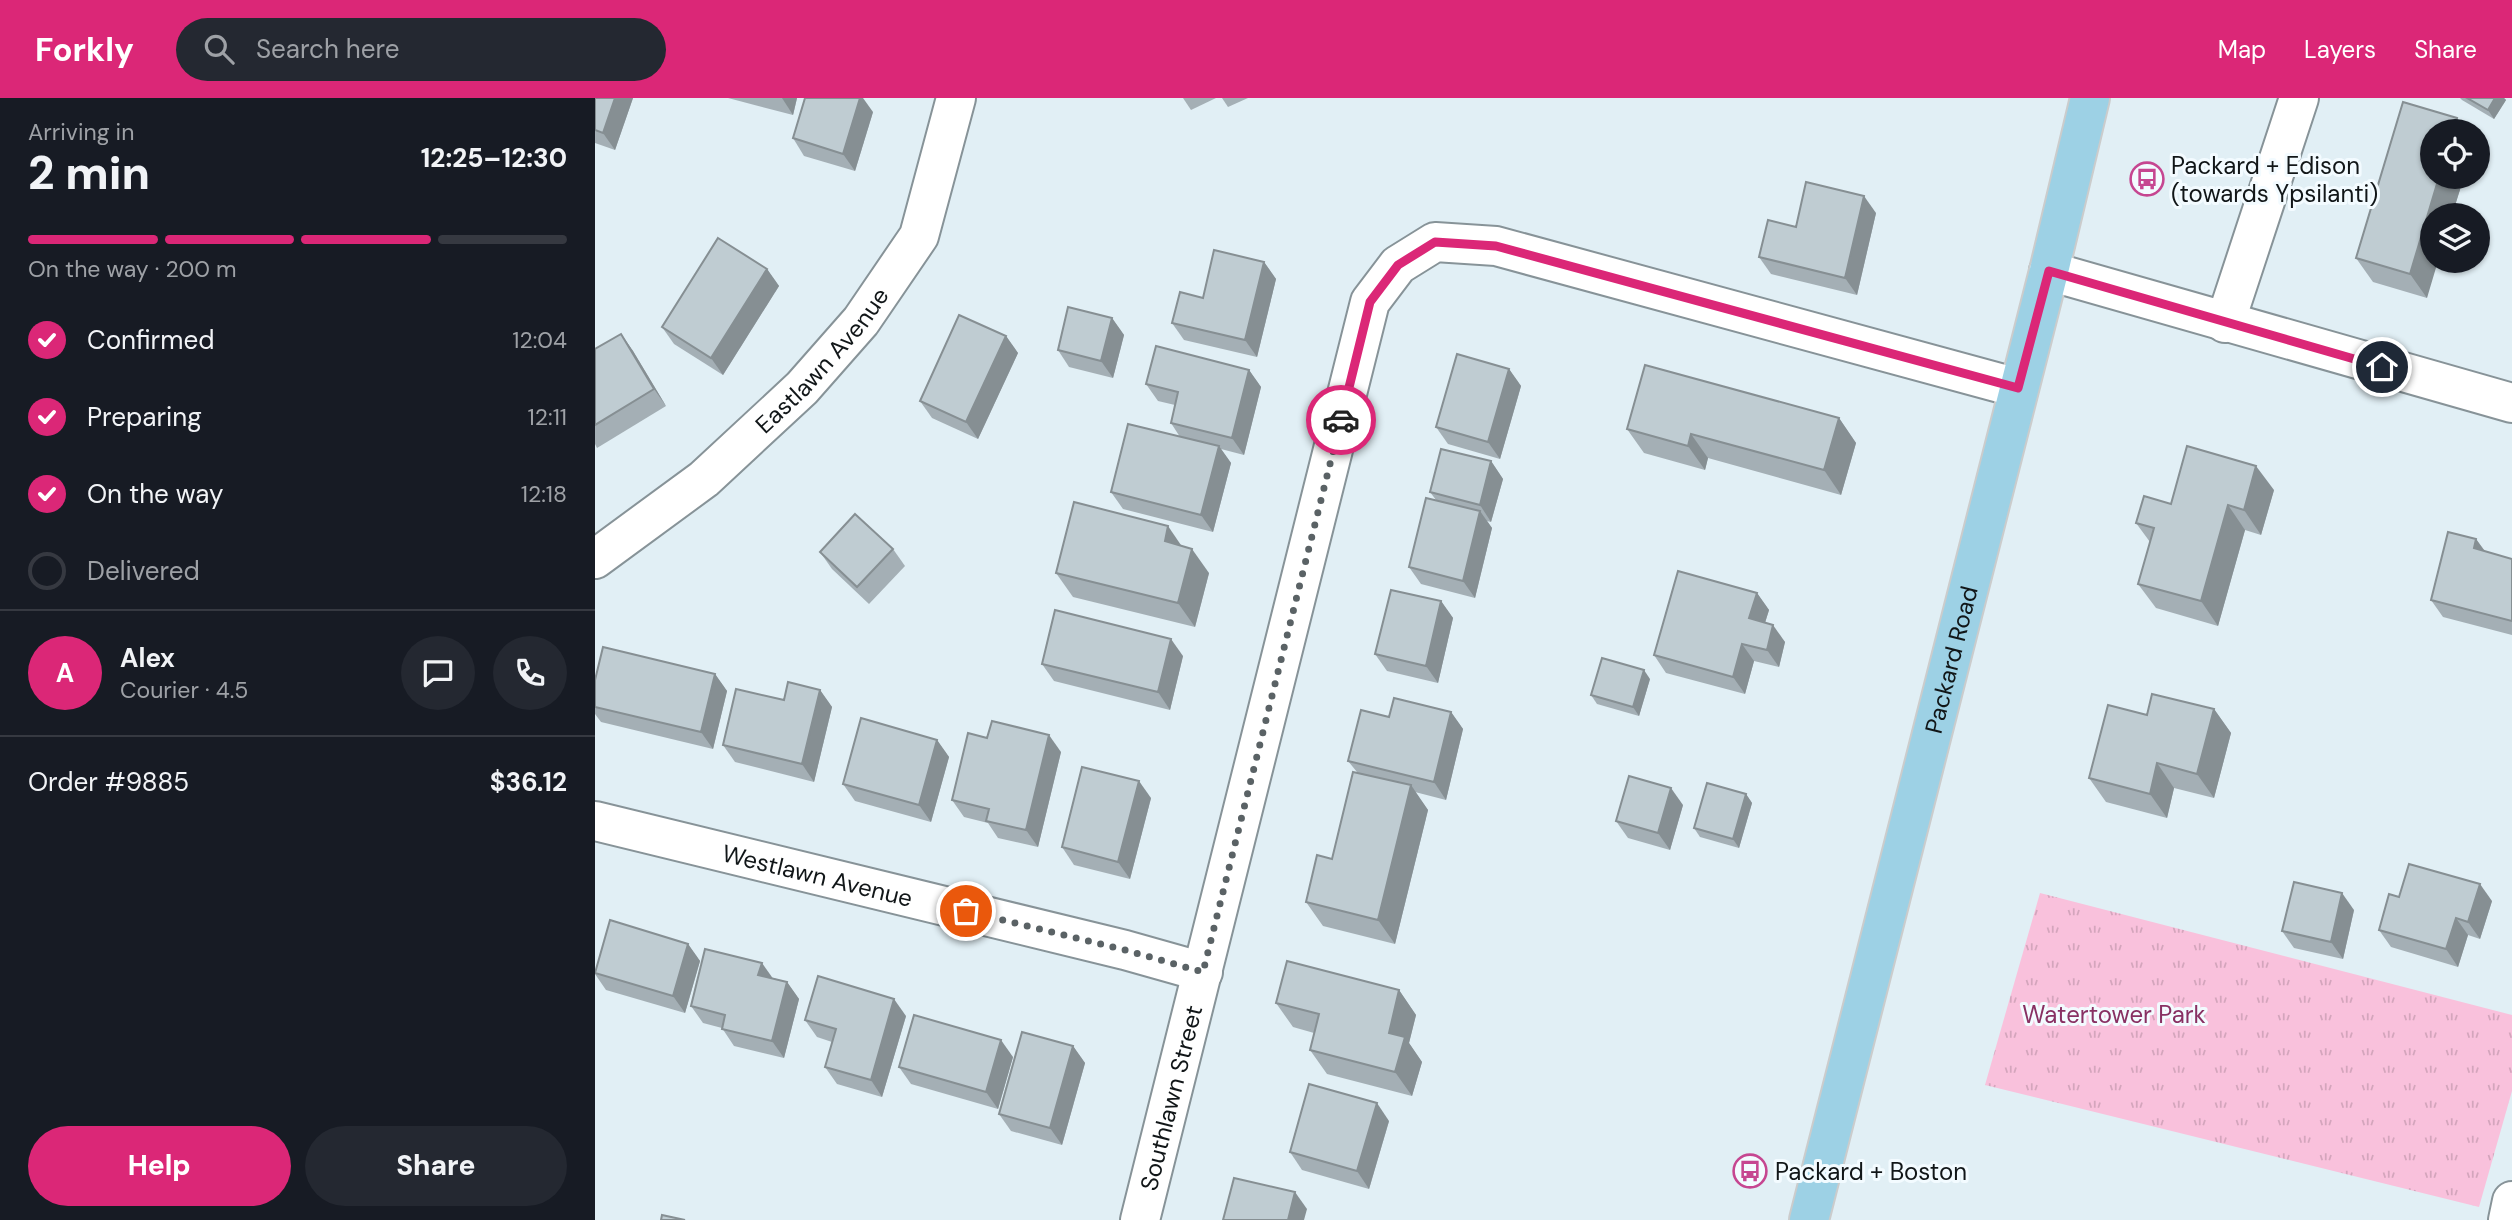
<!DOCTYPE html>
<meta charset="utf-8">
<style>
:root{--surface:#171b24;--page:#242831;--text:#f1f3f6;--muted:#9ea1a6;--line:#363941;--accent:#db2777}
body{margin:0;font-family:"DM Sans",sans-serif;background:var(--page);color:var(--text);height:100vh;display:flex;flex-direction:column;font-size:26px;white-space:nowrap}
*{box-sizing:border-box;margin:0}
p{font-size:23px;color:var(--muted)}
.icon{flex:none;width:38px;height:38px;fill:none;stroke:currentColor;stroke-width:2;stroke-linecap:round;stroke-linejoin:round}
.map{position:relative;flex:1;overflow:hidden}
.panel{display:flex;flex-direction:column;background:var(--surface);width:595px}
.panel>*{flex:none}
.controls{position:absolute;left:1825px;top:21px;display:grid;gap:14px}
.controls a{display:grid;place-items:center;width:70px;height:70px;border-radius:50%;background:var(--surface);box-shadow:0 2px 5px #0004;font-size:35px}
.pin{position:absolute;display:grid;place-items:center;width:60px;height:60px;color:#fff;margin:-30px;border:4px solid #fff;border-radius:50%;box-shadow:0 2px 7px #0007}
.courier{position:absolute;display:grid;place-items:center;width:70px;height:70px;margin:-35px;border:5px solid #db2777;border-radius:50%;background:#fff;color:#222;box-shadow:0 2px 9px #0007}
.headline em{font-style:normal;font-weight:800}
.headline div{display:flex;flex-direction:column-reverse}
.headline{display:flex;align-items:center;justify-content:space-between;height:119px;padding:0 28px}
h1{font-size:46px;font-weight:800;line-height:52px}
.bar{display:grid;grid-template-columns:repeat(4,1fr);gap:10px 7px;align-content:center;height:84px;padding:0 28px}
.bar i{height:9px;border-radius:5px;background:var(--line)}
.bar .active{background:var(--accent)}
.bar p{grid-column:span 4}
.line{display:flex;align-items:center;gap:18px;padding:0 28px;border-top:2px solid var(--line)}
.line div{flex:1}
.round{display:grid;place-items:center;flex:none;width:74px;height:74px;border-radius:37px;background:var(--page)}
ol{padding:0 28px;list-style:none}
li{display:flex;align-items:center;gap:21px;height:77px}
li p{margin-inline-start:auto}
li .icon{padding:7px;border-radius:50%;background:var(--accent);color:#fff;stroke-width:4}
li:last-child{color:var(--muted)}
li i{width:38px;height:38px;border:4px solid var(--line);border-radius:50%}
.action{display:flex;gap:14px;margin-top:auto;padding:14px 28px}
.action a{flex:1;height:80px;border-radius:42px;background:var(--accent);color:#fff;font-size:28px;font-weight:800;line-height:80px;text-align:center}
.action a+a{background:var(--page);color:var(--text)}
header{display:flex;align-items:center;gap:42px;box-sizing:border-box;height:98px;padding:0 35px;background:var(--accent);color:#fff}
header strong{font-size:33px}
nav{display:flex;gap:38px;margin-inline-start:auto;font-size:24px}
.search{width:490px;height:63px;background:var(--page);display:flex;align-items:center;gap:18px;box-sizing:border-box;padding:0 24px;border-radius:38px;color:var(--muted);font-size:26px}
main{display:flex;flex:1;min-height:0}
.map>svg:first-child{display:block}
</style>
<header>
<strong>Forkly</strong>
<div class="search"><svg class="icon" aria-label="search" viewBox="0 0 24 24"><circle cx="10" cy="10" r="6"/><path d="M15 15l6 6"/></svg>Search here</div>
<nav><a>Map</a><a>Layers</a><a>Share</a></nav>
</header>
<main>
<section class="panel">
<div class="headline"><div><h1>2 min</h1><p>Arriving in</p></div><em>12:25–12:30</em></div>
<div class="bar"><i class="active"></i><i class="active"></i><i class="active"></i><i></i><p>On the way · 200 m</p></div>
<ol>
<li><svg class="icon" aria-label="check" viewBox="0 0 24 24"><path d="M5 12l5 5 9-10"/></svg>Confirmed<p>12:04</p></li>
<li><svg class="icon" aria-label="check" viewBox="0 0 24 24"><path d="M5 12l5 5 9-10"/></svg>Preparing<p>12:11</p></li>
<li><svg class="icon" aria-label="check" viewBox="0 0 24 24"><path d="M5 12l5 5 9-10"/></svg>On the way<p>12:18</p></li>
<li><i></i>Delivered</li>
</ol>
<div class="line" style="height:126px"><b class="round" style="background:var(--accent);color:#fff">A</b><div><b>Alex</b><p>Courier · 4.5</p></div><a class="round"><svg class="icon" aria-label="chat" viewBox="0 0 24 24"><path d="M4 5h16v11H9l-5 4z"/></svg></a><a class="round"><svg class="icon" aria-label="phone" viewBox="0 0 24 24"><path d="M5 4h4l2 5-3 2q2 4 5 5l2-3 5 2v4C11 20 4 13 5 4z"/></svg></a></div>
<div class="line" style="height:91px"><div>Order #9885</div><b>$36.12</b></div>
<div class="action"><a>Help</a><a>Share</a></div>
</section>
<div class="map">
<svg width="1917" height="1122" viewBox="0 0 1917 1122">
<defs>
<pattern id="grass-tufts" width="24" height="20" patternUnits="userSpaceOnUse" patternTransform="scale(1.75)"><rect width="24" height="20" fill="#f9c1dc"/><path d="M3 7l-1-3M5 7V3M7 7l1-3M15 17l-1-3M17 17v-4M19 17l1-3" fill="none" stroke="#d4a5bc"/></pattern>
</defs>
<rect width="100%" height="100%" fill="#e1eff5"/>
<polygon fill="url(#grass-tufts)" points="1445,795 1917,917 1917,993 1884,1109 1390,987"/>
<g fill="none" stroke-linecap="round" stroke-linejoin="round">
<defs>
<g id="minor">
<polyline points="1454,173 1917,305"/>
<polyline points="1630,225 1704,0"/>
<path id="s1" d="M0,461L109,381L207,290L266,223L324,138L361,0"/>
<path id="s2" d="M0,723L530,852L608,874"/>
<path id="s3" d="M545,1122L775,204L803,167L840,144L901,148L1423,290"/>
<polyline points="1913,1122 1917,1103"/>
</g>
<g id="major">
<path id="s4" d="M1214,1122L1454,173L1495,0"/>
</g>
</defs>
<use href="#minor" stroke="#879398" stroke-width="42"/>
<use href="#major" stroke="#cbcccc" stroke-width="42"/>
<use href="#minor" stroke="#fff" stroke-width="38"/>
<use href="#major" stroke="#9dd1e5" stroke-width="38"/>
</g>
<g fill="#a4afb5">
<polygon points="0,0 38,0 20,52 0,45"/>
<polygon points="133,0 202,0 198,17"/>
<polygon points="588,0 621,0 596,12"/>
<polygon points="627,0 653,0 633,9"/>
<polygon points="1865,0 1909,0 1911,2 1899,21 1867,2"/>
<polygon points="278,14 260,73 209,58 198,40"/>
<polygon points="1869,79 1857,117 1838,117 1832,200 1778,184 1761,160"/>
<polygon points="1281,115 1262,197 1176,176 1164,159 1201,129"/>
<polygon points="669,164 681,181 662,259 589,242 577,225 608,200"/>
<polygon points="172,171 184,188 128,277 79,246 67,229"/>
<polygon points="517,220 529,237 518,280 474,269 463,252"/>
<polygon points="26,236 38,253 71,308 2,350 0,346 0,251"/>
<polygon points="411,238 423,255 383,341 337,320 325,303"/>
<polygon points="914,271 926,288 905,361 853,346 841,329"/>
<polygon points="654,272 666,289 649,357 626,351 636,365 618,434 528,411 516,394 585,339 576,325 580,307 563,303 551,286"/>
<polygon points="1244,320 1261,345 1246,397 1113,360 1110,372 1049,355 1032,331"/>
<polygon points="896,363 908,381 896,424 892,423 897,430 880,500 826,486 814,469 841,402 835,394"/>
<polygon points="1679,392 1666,437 1650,432 1623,528 1561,510 1543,486 1555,444 1541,425 1576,406"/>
<polygon points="1881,441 1890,453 1917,461 1917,537 1848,519 1836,502"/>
<polygon points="298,451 310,468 274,506 237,471 225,454"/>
<polygon points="461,475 614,475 600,529 478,499"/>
<polygon points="1162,495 1174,512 1170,525 1190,544 1184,569 1159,563 1150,596 1071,575 1059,557"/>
<polygon points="846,503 858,520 843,585 792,573 780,556"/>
<polygon points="588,558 575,612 459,583 447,566"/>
<polygon points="120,576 132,593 118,651 6,624 0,616 0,582"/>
<polygon points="1055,581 1044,618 1002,606 996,597"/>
<polygon points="225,592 237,609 219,684 140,664 128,647 189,602"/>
<polygon points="1619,611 1636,635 1619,700 1579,690 1572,720 1511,704 1494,680 1552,617"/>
<polygon points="856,614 868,631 851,702 820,694 833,712 800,846 728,828 711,804 737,761 762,674 753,663 794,619"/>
<polygon points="342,642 354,659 336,724 260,703 248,686"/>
<polygon points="466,654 443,749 403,740 393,725 369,719 357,702"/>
<polygon points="1151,696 1157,705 1144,750 1105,739 1099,730"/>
<polygon points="556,700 535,781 479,767 467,749"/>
<polygon points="1088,707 1075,752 1033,740 1021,723"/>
<polygon points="1804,799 1897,803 1885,841 1873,837 1863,869 1796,849 1784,832"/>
<polygon points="1759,812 1748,861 1699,850 1687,833"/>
<polygon points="93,846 105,863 90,915 11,892 0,876 0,872"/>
<polygon points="178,880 192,884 204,901 189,960 139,948 127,930 108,925 96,908"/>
<polygon points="804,892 821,917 814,945 827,964 817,998 732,976 715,952 719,935 698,929 681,905"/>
<polygon points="311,918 287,999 242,986 230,969 237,944 222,939 210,922"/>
<polygon points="478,948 490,965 467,1047 416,1033 404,1016"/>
<polygon points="418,959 403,1011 316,986 304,969"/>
<polygon points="794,1023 774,1091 707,1072 695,1054"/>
</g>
<g fill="#868f93">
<polygon points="20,0 38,0 20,52 8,35"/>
<polygon points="187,0 202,0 198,17"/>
<polygon points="265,0 268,0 278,14 260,73 248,56"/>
<polygon points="1900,0 1909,0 1911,2 1899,21 1893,12"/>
<polygon points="1862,20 1872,33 1858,33"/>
<polygon points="1844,79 1869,79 1857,117 1838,117 1838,163 1843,163 1832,200 1815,176"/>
<polygon points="1269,98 1281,115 1262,197 1250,180"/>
<polygon points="669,164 681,181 662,259 650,242"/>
<polygon points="172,171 184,188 128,277 116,260"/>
<polygon points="517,220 529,237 518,280 506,263"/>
<polygon points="26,236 38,253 71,308 59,291"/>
<polygon points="411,238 423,255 383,341 371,324"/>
<polygon points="914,271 926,288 905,361 893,344"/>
<polygon points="654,272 666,289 649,357 637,340"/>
<polygon points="1244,320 1261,345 1246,397 1229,372"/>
<polygon points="1096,336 1113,360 1110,372 1093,348"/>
<polygon points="624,348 636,365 618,434 606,417"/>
<polygon points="896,363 908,381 896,424 885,407"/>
<polygon points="1661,368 1679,392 1666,437 1649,412"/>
<polygon points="1633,407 1650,432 1623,528 1606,503"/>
<polygon points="885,413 897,430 880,500 868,483"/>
<polygon points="573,428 590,453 570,443"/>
<polygon points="1881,441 1893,458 1879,450"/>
<polygon points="597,451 614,475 600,529 583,505"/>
<polygon points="1162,495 1174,512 1166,537 1154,520"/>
<polygon points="846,503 858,520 843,585 831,568"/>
<polygon points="1178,527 1190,544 1184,569 1172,552"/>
<polygon points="576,541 588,558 575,612 563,594"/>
<polygon points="1147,546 1159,563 1150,596 1138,579"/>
<polygon points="1049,572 1055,581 1044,618 1038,609"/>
<polygon points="120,576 132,593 118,651 106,634"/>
<polygon points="225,592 237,609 219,684 207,666"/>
<polygon points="1619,611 1636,635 1619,700 1602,676"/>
<polygon points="856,614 868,631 851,702 839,684"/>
<polygon points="454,637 466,654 443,749 431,732"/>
<polygon points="342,642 354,659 336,724 324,707"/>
<polygon points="1562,665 1579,690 1572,720 1555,696"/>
<polygon points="544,683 556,700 535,781 523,764"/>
<polygon points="816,687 833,712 800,846 783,822"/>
<polygon points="1076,690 1088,707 1075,752 1063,735"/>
<polygon points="1151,696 1157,705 1144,750 1138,741"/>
<polygon points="1885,786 1897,803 1885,841 1873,824"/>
<polygon points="1747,795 1759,812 1748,861 1736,844"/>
<polygon points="1861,820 1873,837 1863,869 1851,851"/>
<polygon points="93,846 105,863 90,915 78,898"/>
<polygon points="167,865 179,882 163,877"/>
<polygon points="192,884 204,901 189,960 177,943"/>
<polygon points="804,892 821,917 814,945 827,964 817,998 800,974 794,935"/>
<polygon points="299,901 311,918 287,999 276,982"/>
<polygon points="406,942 418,959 403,1011 391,994"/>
<polygon points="478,948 490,965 467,1047 455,1030"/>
<polygon points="782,1005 794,1023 774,1091 762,1073"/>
<polygon points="700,1094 712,1111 709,1122 693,1122"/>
</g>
<g fill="#bfccd2" stroke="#868f93" stroke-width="2">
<polygon points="0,0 20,0 8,35 0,32"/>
<polygon points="210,0 265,0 248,56 198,40"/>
<polygon points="1872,0 1900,0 1893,12"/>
<polygon points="1808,4 1862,20 1858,33 1838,33 1838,79 1844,79 1815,176 1761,160"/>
<polygon points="1211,84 1269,98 1250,180 1164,159 1173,122 1201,129"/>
<polygon points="123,140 172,171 116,260 67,229"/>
<polygon points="619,152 669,164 650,242 577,225 585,194 608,200"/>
<polygon points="473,209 517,220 506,263 463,252"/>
<polygon points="364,217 411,238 371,324 325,303"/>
<polygon points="26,236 59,291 0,327 0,251"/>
<polygon points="561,248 654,272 637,340 576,325 583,294 551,286"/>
<polygon points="862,256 914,271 893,344 841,329"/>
<polygon points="1050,267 1244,320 1229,372 1096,336 1093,348 1032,331"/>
<polygon points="533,326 624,348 606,417 516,394"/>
<polygon points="1592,348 1661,368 1649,412 1633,407 1606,503 1543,486 1559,430 1541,425 1549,398 1576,406"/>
<polygon points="846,351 896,363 885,407 835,394"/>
<polygon points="831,400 885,413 868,483 814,469"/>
<polygon points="479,404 573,428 570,443 597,451 583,505 461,475"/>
<polygon points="260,416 298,451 262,489 225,454"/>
<polygon points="1853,434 1881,441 1879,450 1917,461 1917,523 1836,502"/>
<polygon points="1083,473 1162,495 1154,520 1178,527 1172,552 1147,546 1138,579 1059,557"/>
<polygon points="796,492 846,503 831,568 780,556"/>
<polygon points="460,512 576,541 563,594 447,566"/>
<polygon points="8,549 120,576 106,634 0,609 0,582"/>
<polygon points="1007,560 1049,572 1038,609 996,597"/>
<polygon points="193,584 225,592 207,666 128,647 141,591 189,602"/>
<polygon points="1557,596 1619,611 1602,676 1562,665 1555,696 1494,680 1513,607 1552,617"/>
<polygon points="799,600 856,614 839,684 753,663 766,612 794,619"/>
<polygon points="266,620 342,642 324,707 248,686"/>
<polygon points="397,623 454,637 431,732 391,723 394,711 357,702 373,635 392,640"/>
<polygon points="487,669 544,683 523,764 467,749"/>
<polygon points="758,674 816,687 783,822 711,804 722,757 737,761"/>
<polygon points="1034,678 1076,690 1063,735 1021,723"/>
<polygon points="1112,685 1151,696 1138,741 1099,730"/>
<polygon points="1814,766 1885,786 1873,824 1861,820 1851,851 1784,832 1794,796 1804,799"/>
<polygon points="1699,784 1747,795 1736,844 1687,833"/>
<polygon points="15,822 93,846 78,898 0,875"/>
<polygon points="110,851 167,865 163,877 192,884 177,943 127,931 130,917 96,908"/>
<polygon points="692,863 804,892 794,935 810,939 800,974 715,952 724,916 681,905"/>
<polygon points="223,878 299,901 276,982 230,969 241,931 210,922"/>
<polygon points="319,917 406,942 391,994 304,969"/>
<polygon points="427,934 478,948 455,1030 404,1016"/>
<polygon points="714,986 782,1005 762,1073 695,1054"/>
<polygon points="639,1080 700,1094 693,1122 628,1122"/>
<polygon points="67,1117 90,1122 66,1122"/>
</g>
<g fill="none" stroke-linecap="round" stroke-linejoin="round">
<polyline stroke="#5a6265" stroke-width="7" stroke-dasharray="0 12.6" points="371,813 530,852 608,874 746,322"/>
<polyline stroke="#db2777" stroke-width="9" points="746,322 775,204 803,167 840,144 901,148 1423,290 1454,173 1787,269"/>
</g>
<defs>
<symbol id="bus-ring" viewBox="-11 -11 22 22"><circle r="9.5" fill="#f3fbff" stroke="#c64691" stroke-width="1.5"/><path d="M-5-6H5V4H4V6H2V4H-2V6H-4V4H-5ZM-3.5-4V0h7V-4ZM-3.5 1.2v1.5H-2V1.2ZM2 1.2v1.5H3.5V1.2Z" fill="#c64691"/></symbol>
</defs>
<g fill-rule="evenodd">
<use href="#bus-ring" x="1533" y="62" width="38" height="38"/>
<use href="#bus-ring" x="1136" y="1054" width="38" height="38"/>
</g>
<g text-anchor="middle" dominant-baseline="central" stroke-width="6" stroke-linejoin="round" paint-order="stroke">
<g font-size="24" fill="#111618" stroke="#f3fbff" text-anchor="start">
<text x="1576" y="67">Packard + Edison<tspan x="1576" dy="28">(towards Ypsilanti)</tspan></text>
<text x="1180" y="1073">Packard + Boston</text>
</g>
<g font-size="24" fill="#111618" stroke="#f3fbff">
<text stroke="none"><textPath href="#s1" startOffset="303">Eastlawn Avenue</textPath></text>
<text stroke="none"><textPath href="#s4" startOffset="578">Packard Road</textPath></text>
<text stroke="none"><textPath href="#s2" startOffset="229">Westlawn Avenue</textPath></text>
<text stroke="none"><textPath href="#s3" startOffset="126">Southlawn Street</textPath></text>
</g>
<g font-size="24" fill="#883063" stroke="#f3fbff">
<text x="1519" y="916">Watertower Park</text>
</g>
</g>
</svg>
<div class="controls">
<a><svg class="icon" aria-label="locate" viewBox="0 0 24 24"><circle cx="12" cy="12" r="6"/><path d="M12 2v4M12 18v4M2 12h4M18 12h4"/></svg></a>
<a><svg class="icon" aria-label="layers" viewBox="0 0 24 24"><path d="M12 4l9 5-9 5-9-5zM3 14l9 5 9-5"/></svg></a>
</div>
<div class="pin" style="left:371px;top:813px;background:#ea580c"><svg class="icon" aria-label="bag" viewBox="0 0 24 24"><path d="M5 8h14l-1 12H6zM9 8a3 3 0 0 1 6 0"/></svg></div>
<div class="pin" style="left:1787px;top:269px;background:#1f2937"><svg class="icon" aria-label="home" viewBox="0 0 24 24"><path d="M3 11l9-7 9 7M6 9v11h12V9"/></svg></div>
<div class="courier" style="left:746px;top:322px"><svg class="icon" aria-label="car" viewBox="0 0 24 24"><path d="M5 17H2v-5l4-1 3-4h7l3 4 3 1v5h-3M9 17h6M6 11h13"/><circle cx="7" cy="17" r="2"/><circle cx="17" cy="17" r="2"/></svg></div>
</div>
</main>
